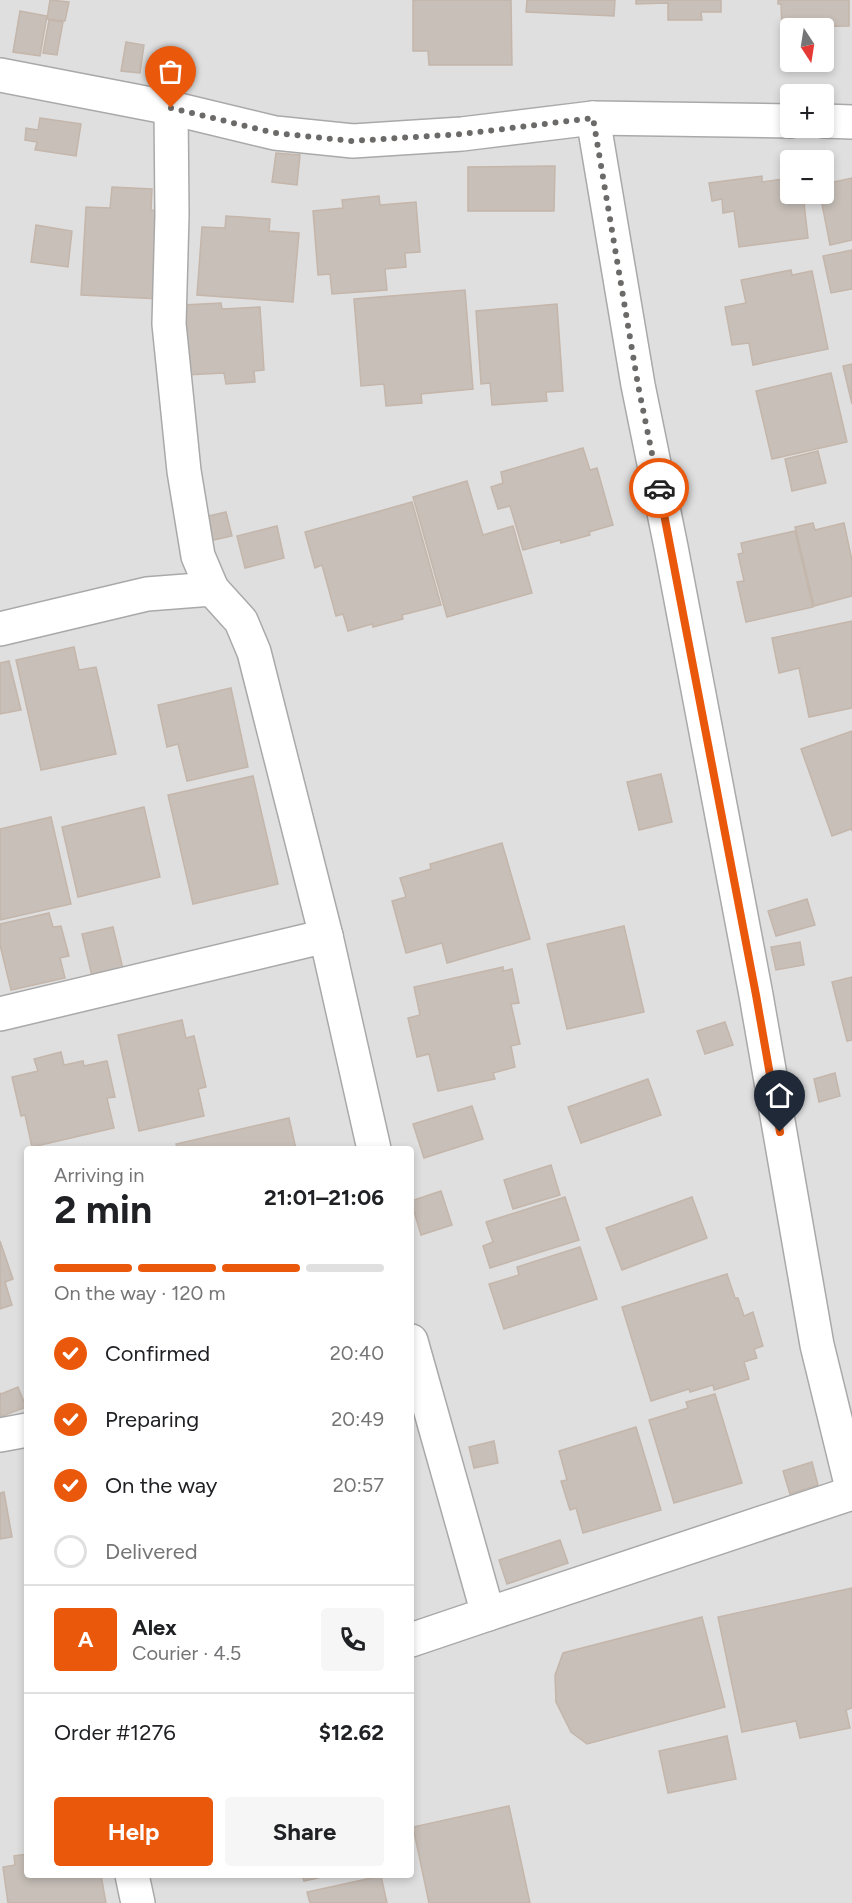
<!DOCTYPE html>
<meta charset="utf-8">
<style>
:root{--surface:#fff;--page:#f6f6f6;--text:#202124;--muted:#757577;--line:#e0e0e0;--accent:#ea580c}
body{margin:0;font-family:Figtree,sans-serif;background:var(--page);color:var(--text);height:100vh;display:flex;flex-direction:column;font-size:22px;white-space:nowrap}
*{box-sizing:border-box;margin:0}
p{font-size:20px;color:var(--muted)}
.icon{flex:none;width:33px;height:33px;fill:none;stroke:currentColor;stroke-width:2;stroke-linecap:round;stroke-linejoin:round}
.map{position:relative;flex:1;overflow:hidden}
.side{position:absolute;left:24px;top:1146px;width:390px;height:732px;display:flex;flex-direction:column;background:var(--surface);border-radius:6px;box-shadow:0 3px 9px #0003}
.side>*{flex:none}
.needle{width:39px;rotate:168deg}
.tools{position:absolute;left:780px;top:18px;display:grid;gap:12px}
.tools a{display:grid;place-items:center;width:54px;height:54px;border-radius:6px;background:var(--surface);box-shadow:0 3px 9px #0003;font-size:30px}
.pin{position:absolute;display:grid;place-items:center;width:51px;height:51px;color:#fff;margin:-62px -26px;border-radius:50% 50% 50% 0;rotate:-45deg;box-shadow:0 0 6px #0007}
.pin .icon{rotate:45deg}
.courier{position:absolute;display:grid;place-items:center;width:60px;height:60px;margin:-30px;border:4px solid #ea580c;border-radius:50%;background:#fff;color:#222;box-shadow:0 2px 8px #0007}
.summary em{font-style:normal;font-weight:700}
.summary div{display:flex;flex-direction:column-reverse}
.summary{display:flex;align-items:center;justify-content:space-between;height:102px;padding:0 30px}
h1{font-size:39px;font-weight:700;line-height:45px}
.bar{display:grid;grid-template-columns:repeat(4,1fr);gap:9px 6px;align-content:center;height:72px;padding:0 30px}
.bar i{height:8px;border-radius:4px;background:var(--line)}
.bar .selected{background:var(--accent)}
.bar p{grid-column:span 4}
.line{display:flex;align-items:center;gap:15px;padding:0 30px;border-top:2px solid var(--line)}
.line div{flex:1}
.round{display:grid;place-items:center;flex:none;width:63px;height:63px;border-radius:6px;background:var(--page)}
ol{padding:0 30px;list-style:none}
li{display:flex;align-items:center;gap:18px;height:66px}
li p{margin-inline-start:auto}
li .icon{padding:6px;border-radius:50%;background:var(--accent);color:#fff;stroke-width:4}
li:last-child{color:var(--muted)}
li i{width:33px;height:33px;border:3px solid var(--line);border-radius:50%}
.cta{display:flex;gap:12px;margin-top:auto;padding:12px 30px}
.cta a{flex:1;height:69px;border-radius:6px;background:var(--accent);color:#fff;font-size:24px;font-weight:700;line-height:69px;text-align:center}
.cta a+a{background:var(--page);color:var(--text)}
.map>svg:first-child{display:block}
</style>
<div class="map">
<svg width="852" height="1903" viewBox="0 0 852 1903">
<rect width="100%" height="100%" fill="#f2efe9"/>
<path fill="#e0dfdf" fill-rule="evenodd" d="M0,0H852V1903H0ZM790,28H824V62H790ZM790,94H824V128H790ZM790,160H824V194H790ZM27,1149H411V1875H27Z"/>
<g fill="#c7bfb8" stroke="#c4b6ab" stroke-width="1.5">
<polygon points="50,0 69,2 65,21 47,19"/>
<polygon points="413,0 511,0 512,65 429,65 428,51 413,51"/>
<polygon points="527,0 615,0 614,16 526,12"/>
<polygon points="636,0 721,0 721,12 701,12 702,20 668,20 668,3 636,4"/>
<polygon points="778,0 849,0 849,26 782,27 781,4 778,4"/>
<polygon points="20,11 47,16 40,56 13,52"/>
<polygon points="49,20 63,22 57,55 43,53"/>
<polygon points="126,42 144,45 140,73 121,71"/>
<polygon points="40,118 81,124 76,156 35,150 37,142 25,140 26,128 38,130"/>
<polygon points="276,153 300,155 297,185 272,182"/>
<polygon points="555,166 554,211 468,211 468,167"/>
<polygon points="762,176 762,182 790,178 790,194 803,194 808,238 739,247 734,211 723,213 722,199 712,201 709,183"/>
<polygon points="852,178 852,240 830,245 820,194 824,194 824,184"/>
<polygon points="112,187 152,189 151,210 165,211 160,299 81,295 86,207 110,208"/>
<polygon points="379,196 380,205 416,202 420,252 405,253 406,267 385,269 387,290 332,294 330,274 318,275 313,211 343,208 342,200"/>
<polygon points="226,216 270,219 269,231 299,233 293,302 197,295 202,227 225,228"/>
<polygon points="36,225 72,231 68,267 31,262"/>
<polygon points="852,250 852,289 831,293 823,256"/>
<polygon points="791,270 792,275 812,271 828,349 753,365 749,343 732,345 725,307 746,303 741,280"/>
<polygon points="465,290 473,389 421,394 422,403 386,406 384,384 361,386 354,299"/>
<polygon points="221,303 222,309 260,307 264,370 254,371 255,382 226,384 224,373 186,375 183,305"/>
<polygon points="557,304 563,391 546,392 547,401 492,405 490,383 481,384 476,311"/>
<polygon points="852,364 852,404 843,366"/>
<polygon points="831,373 847,442 772,459 756,391"/>
<polygon points="583,448 590,470 597,468 613,525 589,532 590,535 561,543 560,540 523,550 510,506 498,509 491,487 503,483 501,472"/>
<polygon points="818,451 826,483 792,491 785,459"/>
<polygon points="467,481 483,535 513,526 532,593 447,617 413,497"/>
<polygon points="412,502 441,605 402,615 403,619 373,627 372,624 348,631 343,614 336,616 322,565 315,568 305,532"/>
<polygon points="226,512 232,536 209,541 204,517"/>
<polygon points="813,523 815,530 844,523 852,560 852,596 814,606 795,527"/>
<polygon points="277,526 284,558 245,568 237,536"/>
<polygon points="795,531 813,607 746,622 737,582 744,581 738,554 743,553 741,543"/>
<polygon points="852,621 852,708 809,717 799,668 779,673 772,638"/>
<polygon points="74,647 79,670 96,667 116,754 41,770 16,660"/>
<polygon points="9,661 21,710 0,714 0,663"/>
<polygon points="231,688 248,767 187,781 178,744 167,747 158,705"/>
<polygon points="852,731 852,831 851,829 832,836 801,749"/>
<polygon points="661,774 672,822 639,830 627,782"/>
<polygon points="253,776 278,884 193,904 168,795"/>
<polygon points="144,807 160,877 78,897 62,827"/>
<polygon points="51,817 71,904 0,920 0,829"/>
<polygon points="502,843 530,939 447,963 442,943 406,953 392,901 406,897 400,878 431,869 430,864"/>
<polygon points="807,899 815,925 776,936 768,911"/>
<polygon points="49,913 53,927 61,926 69,956 60,958 65,978 11,990 0,945 0,924"/>
<polygon points="624,926 644,1012 567,1029 547,944"/>
<polygon points="113,927 123,969 92,976 82,934"/>
<polygon points="800,942 804,965 776,970 771,947"/>
<polygon points="503,967 503,971 512,969 519,1003 511,1004 520,1044 511,1046 515,1067 493,1073 495,1079 438,1091 429,1054 417,1057 408,1018 420,1015 414,987"/>
<polygon points="852,977 852,1040 847,1041 832,982"/>
<polygon points="182,1020 186,1038 194,1036 206,1087 198,1089 204,1116 139,1131 118,1035"/>
<polygon points="725,1022 733,1045 705,1054 697,1031"/>
<polygon points="61,1052 64,1065 83,1061 84,1066 107,1061 115,1097 107,1098 114,1128 32,1147 25,1115 21,1116 12,1077 38,1071 34,1059"/>
<polygon points="835,1073 840,1096 819,1102 814,1079"/>
<polygon points="648,1079 661,1115 581,1143 568,1107"/>
<polygon points="472,1106 483,1139 424,1158 413,1124"/>
<polygon points="289,1118 296,1149 177,1149 176,1144"/>
<polygon points="551,1165 560,1195 513,1209 504,1180"/>
<polygon points="441,1191 452,1225 421,1235 411,1201"/>
<polygon points="565,1197 579,1240 490,1268 483,1246 493,1242 486,1222"/>
<polygon points="692,1197 707,1238 622,1270 606,1228"/>
<polygon points="0,1241 13,1279 5,1282 12,1305 0,1309"/>
<polygon points="580,1247 597,1299 504,1329 489,1284 519,1275 517,1267"/>
<polygon points="727,1274 735,1298 738,1298 744,1316 753,1312 763,1346 754,1349 757,1358 744,1362 749,1379 714,1390 713,1385 690,1392 689,1389 651,1401 622,1307"/>
<polygon points="18,1387 26,1407 0,1417 0,1393 1,1394"/>
<polygon points="715,1394 742,1483 674,1503 649,1420 688,1408 686,1402"/>
<polygon points="636,1427 661,1510 583,1533 576,1508 570,1510 561,1481 567,1480 559,1451"/>
<polygon points="494,1441 498,1463 474,1468 469,1447"/>
<polygon points="812,1462 818,1485 790,1494 783,1471"/>
<polygon points="4,1492 12,1537 0,1539 0,1493"/>
<polygon points="560,1540 568,1563 507,1584 499,1560"/>
<polygon points="852,1588 852,1708 846,1710 850,1728 800,1738 796,1721 742,1732 718,1617"/>
<polygon points="702,1617 725,1707 587,1744 571,1732 556,1702 555,1675 563,1653"/>
<polygon points="727,1736 736,1779 668,1793 659,1751"/>
<polygon points="509,1806 530,1903 429,1903 413,1827"/>
<polygon points="27,1854 27,1875 101,1875 106,1903 8,1903 3,1867 15,1865 14,1856"/>
<polygon points="302,1875 331,1875 304,1881"/>
<polygon points="381,1876 387,1903 310,1903 307,1892"/>
</g>
<g fill="none" stroke-linecap="round" stroke-linejoin="round">
<defs>
<g id="minor">
<polyline points="0,75 171,108 275,133 353,141 462,134 593,118 790,121"/>
<polyline points="171,108 172,215 169,324 184,471 198,556 212,589"/>
<polyline points="593,118 638,385 671,547 756,995 817,1345 852,1488"/>
<polyline points="824,121 852,122"/>
<polyline points="0,629 147,594 212,589 241,621 254,652 326,936"/>
<polyline points="0,1014 326,936 374,1149"/>
<polyline points="411,1341 488,1614 411,1640"/>
<polyline points="0,1435 27,1430"/>
<polyline points="488,1614 852,1493"/>
<polyline points="132,1875 138,1903"/>
</g>
</defs>
<use href="#minor" stroke="#a9a9a9" stroke-width="36"/>
<use href="#minor" stroke="#fff" stroke-width="33"/>
</g>
<g fill="none" stroke-linecap="round" stroke-linejoin="round">
<polyline stroke="#6b6a68" stroke-width="6" stroke-dasharray="0 10.8" points="171,108 275,133 352,141 462,134 593,118 638,385 659,488"/>
<polyline stroke="#ea580c" stroke-width="8" points="659,488 756,995 780,1132"/>
</g>
</svg>
<div class="tools">
<a><svg class="needle" viewBox="-14 -14 28 28"><path d="M0-13l5 13h-10z" fill="#e53935"/><path d="M0 13l5-13h-10z" fill="#757577"/></svg></a>
<a>+</a>
<a>−</a>
</div>
<div class="pin" style="left:171px;top:108px;background:#ea580c"><svg class="icon" aria-label="bag" viewBox="0 0 24 24"><path d="M5 8h14l-1 12H6zM9 8a3 3 0 0 1 6 0"/></svg></div>
<div class="pin" style="left:780px;top:1132px;background:#1f2937"><svg class="icon" aria-label="home" viewBox="0 0 24 24"><path d="M3 11l9-7 9 7M6 9v11h12V9"/></svg></div>
<div class="courier" style="left:659px;top:488px"><svg class="icon" aria-label="car" viewBox="0 0 24 24"><path d="M5 17H2v-5l4-1 3-4h7l3 4 3 1v5h-3M9 17h6M6 11h13"/><circle cx="7" cy="17" r="2"/><circle cx="17" cy="17" r="2"/></svg></div>
<section class="side">
<div class="summary"><div><h1>2 min</h1><p>Arriving in</p></div><em>21:01–21:06</em></div>
<div class="bar"><i class="selected"></i><i class="selected"></i><i class="selected"></i><i></i><p>On the way · 120 m</p></div>
<ol>
<li><svg class="icon" aria-label="check" viewBox="0 0 24 24"><path d="M5 12l5 5 9-10"/></svg>Confirmed<p>20:40</p></li>
<li><svg class="icon" aria-label="check" viewBox="0 0 24 24"><path d="M5 12l5 5 9-10"/></svg>Preparing<p>20:49</p></li>
<li><svg class="icon" aria-label="check" viewBox="0 0 24 24"><path d="M5 12l5 5 9-10"/></svg>On the way<p>20:57</p></li>
<li><i></i>Delivered</li>
</ol>
<div class="line" style="height:108px"><b class="round" style="background:var(--accent);color:#fff">A</b><div><b>Alex</b><p>Courier · 4.5</p></div><a class="round"><svg class="icon" aria-label="phone" viewBox="0 0 24 24"><path d="M5 4h4l2 5-3 2q2 4 5 5l2-3 5 2v4C11 20 4 13 5 4z"/></svg></a></div>
<div class="line" style="height:78px"><div>Order #1276</div><b>$12.62</b></div>
<div class="cta"><a>Help</a><a>Share</a></div>
</section>
</div>
